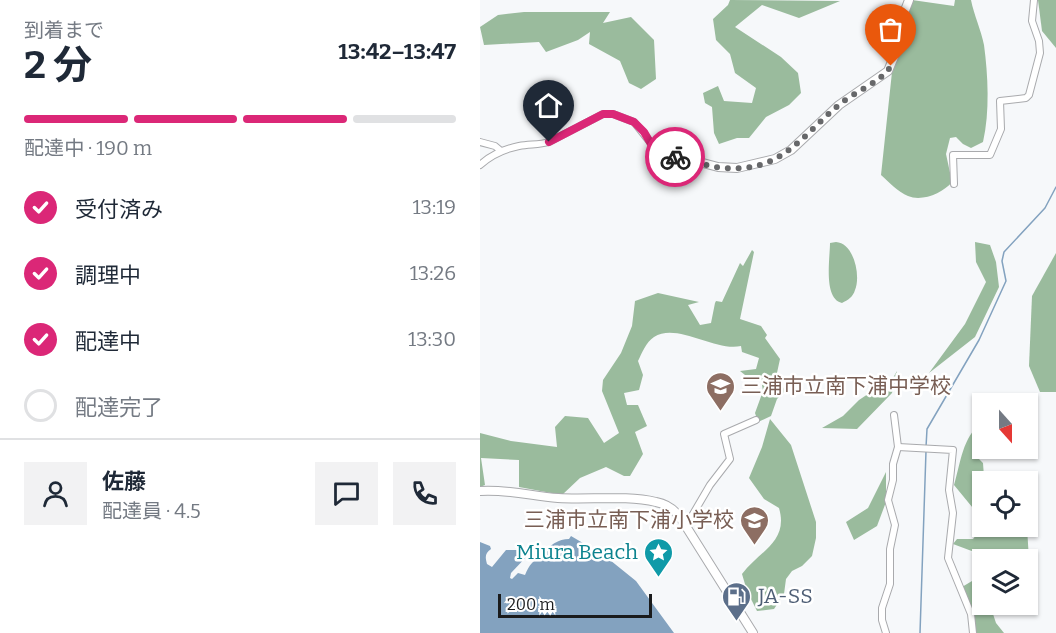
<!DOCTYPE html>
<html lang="ja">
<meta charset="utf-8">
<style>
:root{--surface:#fff;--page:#f2f2f3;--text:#1f2937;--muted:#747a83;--line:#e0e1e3;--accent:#db2777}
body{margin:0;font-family:Bitter,"Noto Sans JP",serif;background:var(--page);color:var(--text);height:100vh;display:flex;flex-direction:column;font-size:22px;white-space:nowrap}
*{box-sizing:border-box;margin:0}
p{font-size:20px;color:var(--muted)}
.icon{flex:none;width:33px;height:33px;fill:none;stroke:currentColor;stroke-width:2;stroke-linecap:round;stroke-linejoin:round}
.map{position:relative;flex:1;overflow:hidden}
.sheet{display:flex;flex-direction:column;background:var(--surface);width:480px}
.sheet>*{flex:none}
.needle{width:39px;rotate:159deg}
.tools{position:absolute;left:492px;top:393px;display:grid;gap:12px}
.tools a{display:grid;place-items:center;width:66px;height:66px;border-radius:0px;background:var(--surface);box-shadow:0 2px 4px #0004;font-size:30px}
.scale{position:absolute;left:18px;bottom:15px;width:154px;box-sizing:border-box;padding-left:6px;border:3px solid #1a1b1c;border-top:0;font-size:16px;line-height:21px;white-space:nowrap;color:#1a1b1c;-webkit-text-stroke:4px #fff;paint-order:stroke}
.pin{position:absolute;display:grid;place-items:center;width:51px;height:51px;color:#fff;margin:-62px -26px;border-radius:50% 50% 50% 0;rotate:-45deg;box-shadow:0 0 6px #0007}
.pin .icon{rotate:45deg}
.courier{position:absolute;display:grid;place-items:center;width:60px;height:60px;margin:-30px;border:4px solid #db2777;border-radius:50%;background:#fff;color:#222;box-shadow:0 2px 8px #0007}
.summary em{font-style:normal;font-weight:700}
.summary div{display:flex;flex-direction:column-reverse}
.summary{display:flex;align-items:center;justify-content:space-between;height:102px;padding:0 24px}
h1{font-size:39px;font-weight:700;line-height:45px}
.bar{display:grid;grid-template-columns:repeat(4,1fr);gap:9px 6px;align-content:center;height:72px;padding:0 24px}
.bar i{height:8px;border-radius:4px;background:var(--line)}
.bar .active{background:var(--accent)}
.bar p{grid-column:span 4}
.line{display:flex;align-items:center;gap:15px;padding:0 24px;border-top:2px solid var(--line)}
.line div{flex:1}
.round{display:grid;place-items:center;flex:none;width:63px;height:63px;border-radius:0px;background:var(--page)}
ol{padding:0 24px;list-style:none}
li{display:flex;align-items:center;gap:18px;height:66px}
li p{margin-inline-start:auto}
li .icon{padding:6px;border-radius:50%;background:var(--accent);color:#fff;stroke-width:4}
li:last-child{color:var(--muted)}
li i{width:33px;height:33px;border:3px solid var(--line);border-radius:50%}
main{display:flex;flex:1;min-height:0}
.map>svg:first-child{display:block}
</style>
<main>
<section class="sheet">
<div class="summary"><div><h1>2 分</h1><p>到着まで</p></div><em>13:42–13:47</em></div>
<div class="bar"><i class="active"></i><i class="active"></i><i class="active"></i><i></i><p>配達中 · 190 m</p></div>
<ol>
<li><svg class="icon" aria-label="check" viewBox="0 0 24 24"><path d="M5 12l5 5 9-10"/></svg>受付済み<p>13:19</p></li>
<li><svg class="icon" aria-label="check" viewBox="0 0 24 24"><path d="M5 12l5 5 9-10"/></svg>調理中<p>13:26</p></li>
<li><svg class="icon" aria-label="check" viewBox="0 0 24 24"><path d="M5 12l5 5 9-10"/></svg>配達中<p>13:30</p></li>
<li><i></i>配達完了</li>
</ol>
<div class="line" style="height:108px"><a class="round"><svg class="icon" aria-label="person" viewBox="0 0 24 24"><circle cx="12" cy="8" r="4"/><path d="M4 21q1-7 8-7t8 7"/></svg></a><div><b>佐藤</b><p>配達員 · 4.5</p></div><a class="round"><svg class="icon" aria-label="chat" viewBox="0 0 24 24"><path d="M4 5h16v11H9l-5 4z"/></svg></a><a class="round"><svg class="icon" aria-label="phone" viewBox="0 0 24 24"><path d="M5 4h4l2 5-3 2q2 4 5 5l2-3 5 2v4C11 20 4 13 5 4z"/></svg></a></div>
</section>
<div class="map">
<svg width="576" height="633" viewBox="0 0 576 633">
<rect width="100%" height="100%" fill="#f6f8fa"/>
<g fill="#9abb9d">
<polygon points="250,0 360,1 319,18 282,5 255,27 301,57 318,73 321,93 309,105 286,117 269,138 257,138 239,144 234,133 232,107 225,103 223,93 238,86 244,101 272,103 276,88 255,73 250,54 236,40 233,19 248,5"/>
<path d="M432,0L474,6L475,0H491C494,15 501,30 504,45C508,75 510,112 503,142L491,148L483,144L476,137L470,138L466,154L472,182C463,193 442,202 428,196C418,192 409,182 401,175L412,72Z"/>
<polygon points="558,0 576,0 576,48 562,31"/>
<polygon points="44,12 130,12 123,23 151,17 174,40 176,79 161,89 149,83 140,61 109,44 110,32 98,40 66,52 59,42 4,45 0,27 18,15"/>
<path d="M356,242C374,243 381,276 375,290C373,297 368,300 362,303C343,299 350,258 350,243Z"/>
<polygon points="495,242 510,245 516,262 519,287 495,337 449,373 485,324 506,282 496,262"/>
<path d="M272,250L274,252L260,319L281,326L287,335L285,338L300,359L295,382L302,385L305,391L297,399L291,416L278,422L275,413L283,391L281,379L265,375L260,371L276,369L279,358L262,352L261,346C235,352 197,322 174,337C166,342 162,353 158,361L163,375L159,390L144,393L147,405H158L167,426L155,432L163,454L150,476H144L126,467L100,478L82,495L39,487V460L1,458L5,485L0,487V433L31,441L77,447L75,427L85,416L108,418L124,443L139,433L122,391L123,380L141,353L152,326L155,301L178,293L219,302L208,305L220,325L231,323L235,303L236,301L242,302L260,263L263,266Z"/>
<polygon points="576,253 576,392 560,392 549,366 552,296"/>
<polygon points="417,371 412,393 377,429 342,428 363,416 379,400 397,388 401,380 405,379 410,383"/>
<path d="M290,419L311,445L336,522V538L332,556L322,566L312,571L306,579L304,594L294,609L277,611L267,591L262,574C279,551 309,542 299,508L284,499L269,478L282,447Z"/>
<path d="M502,422V434L496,437L501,449L508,454L497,457L503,463L504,477L521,481L502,482V516L497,513L474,485C481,462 482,438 502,422Z"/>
<polygon points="406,472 406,502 397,526 374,540 366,522 388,508"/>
<polygon points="502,518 502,526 547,527 549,560 554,593 548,599 548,560 513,559 473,544 477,539 493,539 502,527"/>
<polygon points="502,575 502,604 510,605 516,623 524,633 496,633 482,587"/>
</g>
<path fill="#83a2bf" d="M91,536L125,556L156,581L194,633H0V542L10,546L11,549C5,553 5,557 7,564L12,567L26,550H38L49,554L31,573L30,578L32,579L38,573L45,575C49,565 54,559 64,555C68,545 79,539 89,539Z"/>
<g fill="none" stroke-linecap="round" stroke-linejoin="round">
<g stroke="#83a2bf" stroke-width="1.5">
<polyline points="446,447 447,429 499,340 526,281 522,261 524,252 565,208 576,187"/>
<polyline points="440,633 446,451"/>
</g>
<defs>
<g id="street">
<polyline points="0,142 15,146 21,151"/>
<path d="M0,165C11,155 24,149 39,146C50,144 59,145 69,142L123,114H133L154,122L177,151L208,159"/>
<polyline points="474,184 473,155 510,155 521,129 520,101 546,98 549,95 560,53 559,41 552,21 554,0"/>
<polyline points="418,447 473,450 469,490 473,513 468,558 491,614 493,633"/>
<polyline points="206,526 230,485 250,459 244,434 276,420"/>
<polyline points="406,633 402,620 402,608 410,584 410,549 415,525 408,500 413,480 413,464 418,447 414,415"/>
</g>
<g id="secondary">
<polyline points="208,159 238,167 257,168 295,159 311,150 359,105 408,71 416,52 424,13 429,0"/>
<path d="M0,491C27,489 52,496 78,498C109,500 146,495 176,502C187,504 196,511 202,520L273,633"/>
</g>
</defs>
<use href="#street" stroke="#a9aaad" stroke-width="8"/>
<use href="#secondary" stroke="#a9aaad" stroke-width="10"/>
<use href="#street" stroke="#fff" stroke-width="6"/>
<use href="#secondary" stroke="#fff" stroke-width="8"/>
</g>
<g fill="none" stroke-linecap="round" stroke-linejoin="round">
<path stroke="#67686a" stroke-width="6" stroke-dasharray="0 10.8" d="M195,157C211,160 228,167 244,168C302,173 321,136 360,104C376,91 400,83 411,66"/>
<polyline stroke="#db2777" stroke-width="8" points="69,142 123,114 133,114 154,122 164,132 174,149 195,157"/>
</g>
<defs>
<symbol id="school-pin" viewBox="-11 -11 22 30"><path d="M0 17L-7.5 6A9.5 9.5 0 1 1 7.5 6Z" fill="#8d6e63" stroke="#fff"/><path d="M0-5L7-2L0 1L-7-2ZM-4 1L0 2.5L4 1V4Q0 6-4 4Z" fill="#fff"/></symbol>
<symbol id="sight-pin" viewBox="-11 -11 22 30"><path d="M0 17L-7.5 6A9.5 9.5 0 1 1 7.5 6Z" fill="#0f9aa8" stroke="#fff"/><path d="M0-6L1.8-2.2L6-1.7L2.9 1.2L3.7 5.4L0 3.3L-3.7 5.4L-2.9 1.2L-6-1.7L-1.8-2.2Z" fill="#fff"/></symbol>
<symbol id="fuel-pin" viewBox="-11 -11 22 30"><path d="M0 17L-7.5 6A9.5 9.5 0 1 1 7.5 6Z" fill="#5c6f8a" stroke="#fff"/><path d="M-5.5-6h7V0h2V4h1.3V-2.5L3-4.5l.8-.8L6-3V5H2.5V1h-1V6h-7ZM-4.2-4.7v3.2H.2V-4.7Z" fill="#fff"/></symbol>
</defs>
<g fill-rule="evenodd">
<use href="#school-pin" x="224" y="370" width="33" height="45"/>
<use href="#school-pin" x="258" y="504" width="33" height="45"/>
<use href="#sight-pin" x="162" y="536" width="33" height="45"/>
<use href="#fuel-pin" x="240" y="580" width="33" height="45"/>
</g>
<g text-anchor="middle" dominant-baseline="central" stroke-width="5" stroke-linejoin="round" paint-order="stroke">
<g font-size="21" fill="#785e54" stroke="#fff" text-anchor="start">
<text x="261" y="386">三浦市立南下浦中学校</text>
<text x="254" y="520" text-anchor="end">三浦市立南下浦小学校</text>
</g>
<g font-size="21" fill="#0d838f" stroke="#fff" text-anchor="end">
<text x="158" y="552">Miura Beach</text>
</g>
<g font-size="21" fill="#4e5e75" stroke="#fff" text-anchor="start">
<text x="278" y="596">JA-SS</text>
</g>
</g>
</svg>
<div class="tools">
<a><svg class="needle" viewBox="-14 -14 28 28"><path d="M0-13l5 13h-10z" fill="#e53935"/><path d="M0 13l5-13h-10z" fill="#747a83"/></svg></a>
<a><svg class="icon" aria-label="locate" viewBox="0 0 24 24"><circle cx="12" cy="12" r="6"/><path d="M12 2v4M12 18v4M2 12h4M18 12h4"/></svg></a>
<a><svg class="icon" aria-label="layers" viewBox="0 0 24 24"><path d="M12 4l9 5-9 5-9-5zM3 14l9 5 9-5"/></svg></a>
</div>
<div class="scale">200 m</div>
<div class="pin" style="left:411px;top:66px;background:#ea580c"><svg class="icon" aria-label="bag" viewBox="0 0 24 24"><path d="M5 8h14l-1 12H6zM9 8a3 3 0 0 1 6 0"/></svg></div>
<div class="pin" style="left:69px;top:142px;background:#1f2937"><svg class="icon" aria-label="home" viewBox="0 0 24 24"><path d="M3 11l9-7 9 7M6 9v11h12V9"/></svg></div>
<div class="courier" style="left:195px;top:157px"><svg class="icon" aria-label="bike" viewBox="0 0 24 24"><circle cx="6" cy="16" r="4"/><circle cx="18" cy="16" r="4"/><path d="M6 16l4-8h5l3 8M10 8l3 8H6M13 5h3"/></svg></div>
</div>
</main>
